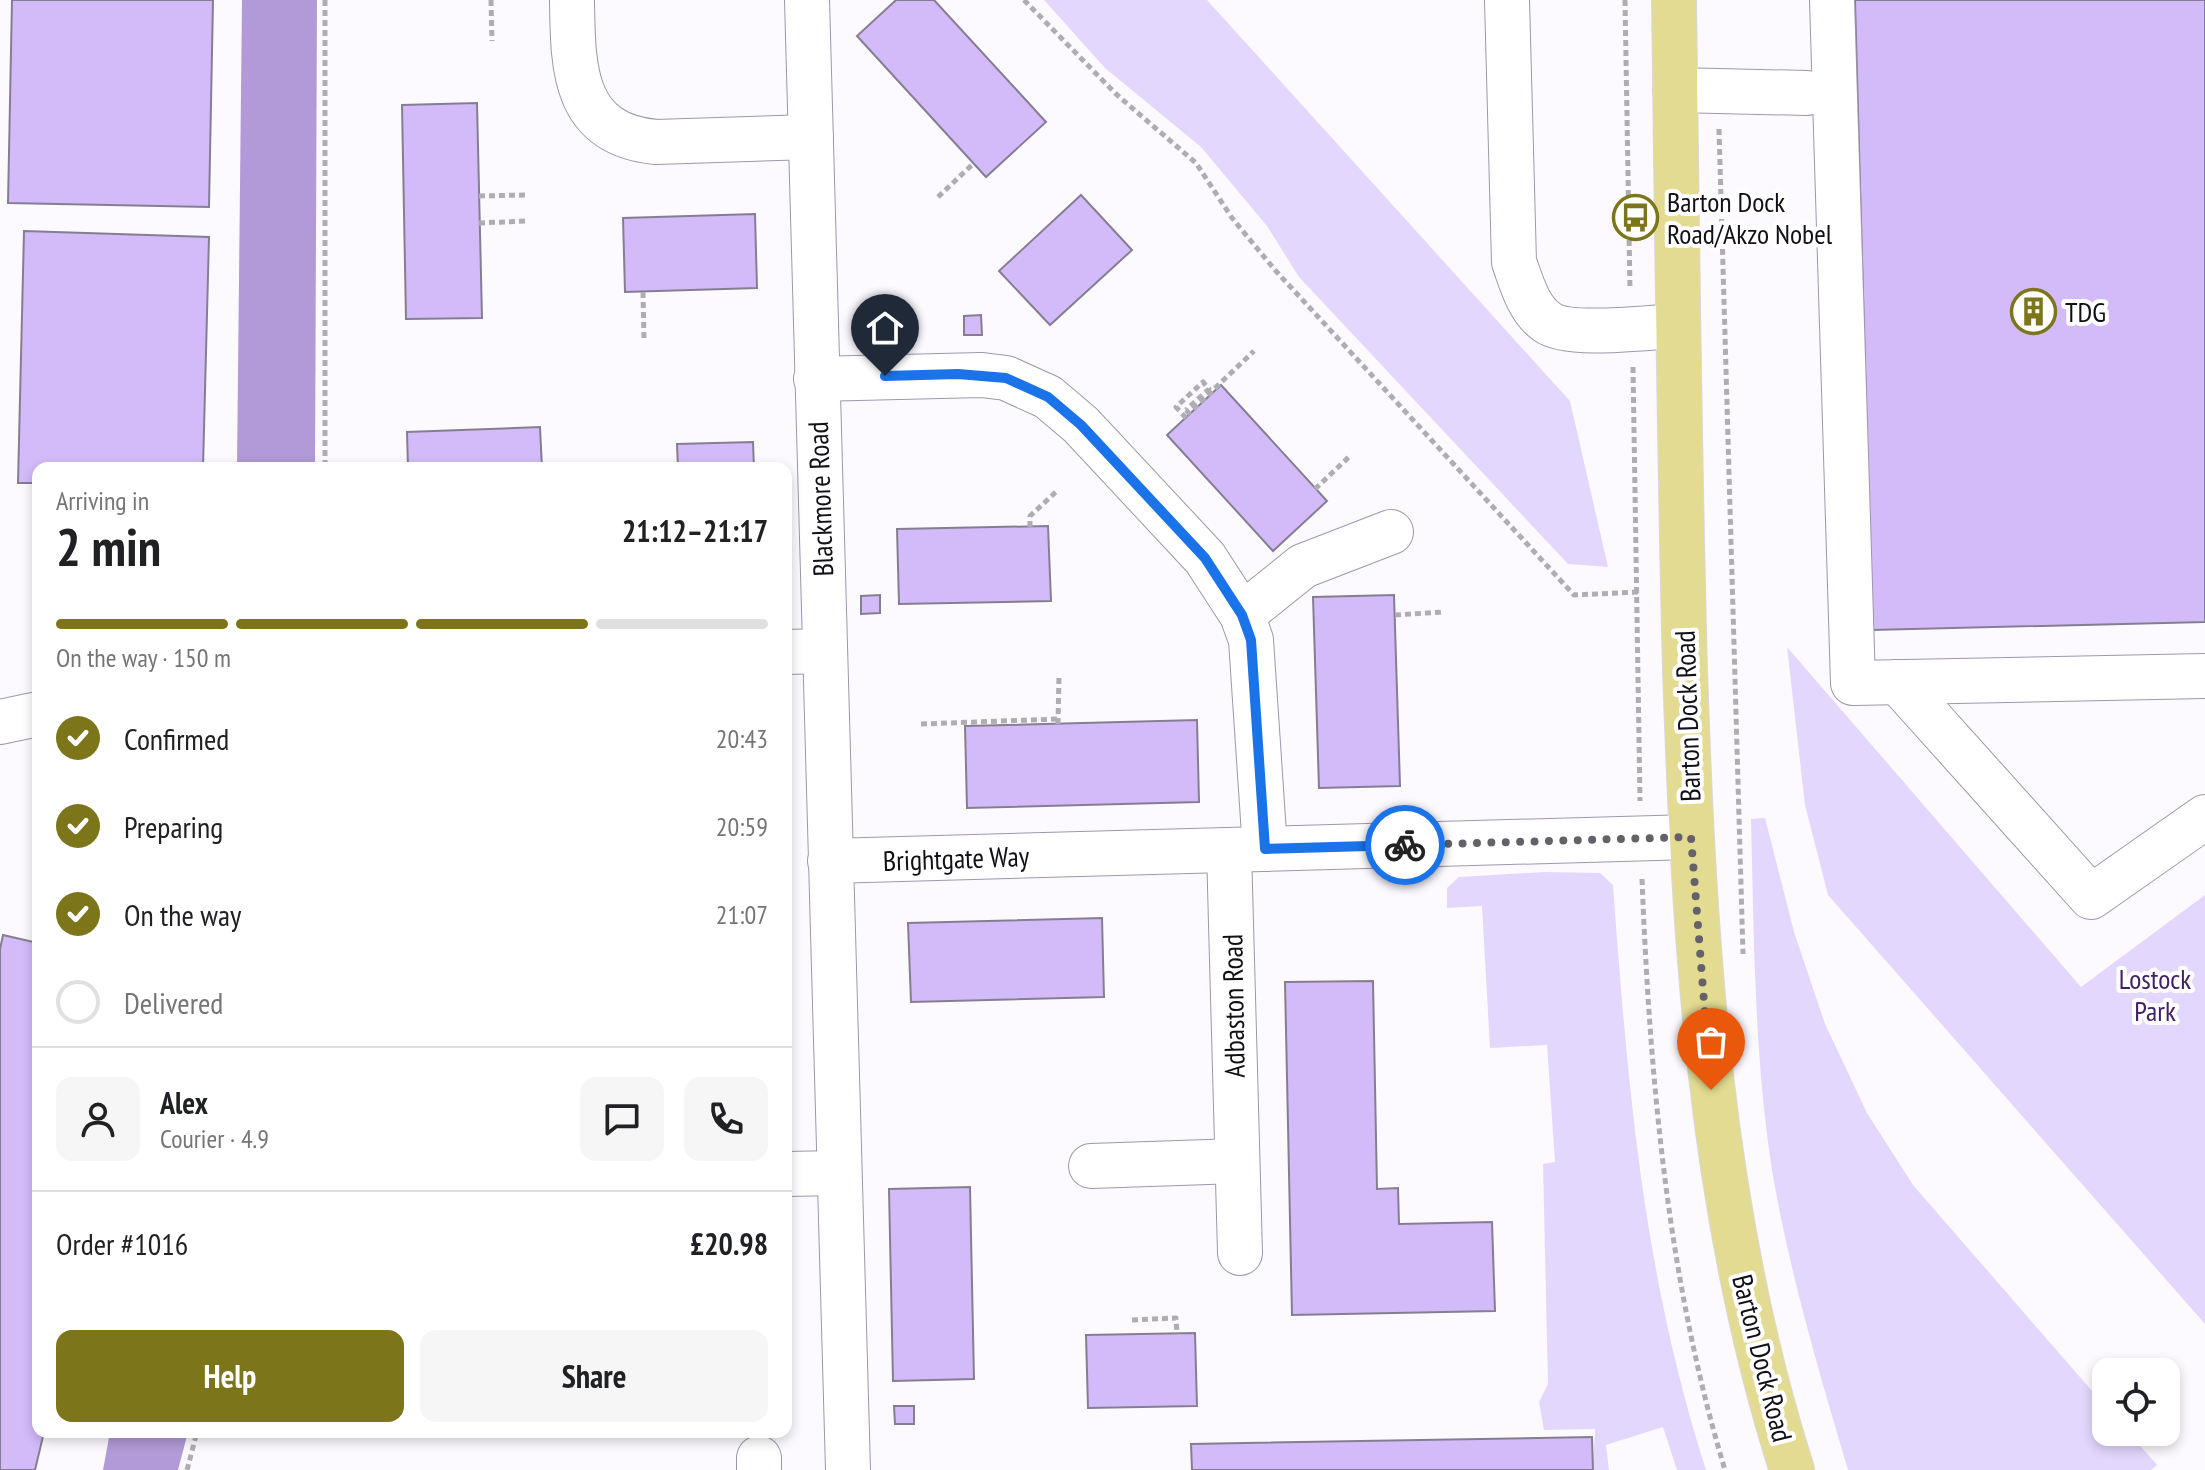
<!DOCTYPE html>
<meta charset="utf-8">
<style>
:root{--surface:#fff;--page:#f6f6f6;--text:#202124;--muted:#757577;--line:#e0e0e0;--accent:#7d7519}
body{margin:0;font-family:"PT Sans Narrow",sans-serif;background:var(--page);color:var(--text);height:100vh;display:flex;flex-direction:column;font-size:30px;white-space:nowrap}
*{box-sizing:border-box;margin:0}
p{font-size:26px;color:var(--muted)}
.icon{flex:none;width:44px;height:44px;fill:none;stroke:currentColor;stroke-width:2;stroke-linecap:round;stroke-linejoin:round}
.map{position:relative;flex:1;overflow:hidden}
.details{position:absolute;left:32px;top:462px;width:760px;height:976px;display:flex;flex-direction:column;background:var(--surface);border-radius:16px;box-shadow:0 4px 12px #0003}
.details>*{flex:none}
.tools{position:absolute;left:2092px;top:1358px;display:grid;gap:16px}
.tools a{display:grid;place-items:center;width:88px;height:88px;border-radius:16px;background:var(--surface);box-shadow:0 4px 12px #0003;font-size:40px}
.pin{position:absolute;display:grid;place-items:center;width:68px;height:68px;color:#fff;margin:-82px -34px;border-radius:50% 50% 50% 0;rotate:-45deg;box-shadow:0 0 8px #0007}
.pin .icon{rotate:45deg}
.courier{position:absolute;display:grid;place-items:center;width:80px;height:80px;margin:-40px;border:6px solid #1a73e8;border-radius:50%;background:#fff;color:#222;box-shadow:0 2px 10px #0007}
.summary em{font-style:normal;font-weight:700}
.summary div{display:flex;flex-direction:column-reverse}
.summary{display:flex;align-items:center;justify-content:space-between;height:136px;padding:0 24px}
h1{font-size:52px;font-weight:700;line-height:60px}
.bar{display:grid;grid-template-columns:repeat(4,1fr);gap:12px 8px;align-content:center;height:96px;padding:0 24px}
.bar i{height:10px;border-radius:6px;background:var(--line)}
.bar .active{background:var(--accent)}
.bar p{grid-column:span 4}
.line{display:flex;align-items:center;gap:20px;padding:0 24px;border-top:2px solid var(--line)}
.line div{flex:1}
.round{display:grid;place-items:center;flex:none;width:84px;height:84px;border-radius:16px;background:var(--page)}
ol{padding:0 24px;list-style:none}
li{display:flex;align-items:center;gap:24px;height:88px}
li p{margin-inline-start:auto}
li .icon{padding:8px;border-radius:50%;background:var(--accent);color:#fff;stroke-width:4}
li:last-child{color:var(--muted)}
li i{width:44px;height:44px;border:4px solid var(--line);border-radius:50%}
.primary-button{display:flex;gap:16px;margin-top:auto;padding:16px 24px}
.primary-button a{flex:1;height:92px;border-radius:16px;background:var(--accent);color:#fff;font-size:32px;font-weight:700;line-height:92px;text-align:center}
.primary-button a+a{background:var(--page);color:var(--text)}
.map>svg:first-child{display:block}
</style>
<div class="map">
<svg width="2205" height="1470" viewBox="0 0 2205 1470">
<rect width="100%" height="100%" fill="#fcfaff"/>
<g fill="#e4d7fd">
<polygon points="1044,0 1207,0 1570,401 1608,567 1568,564 1299,277 1267,226 1201,147 1105,68"/>
<polygon points="1787,647 2081,987 2205,895 2205,1324 1828,895 1805,805"/>
<path d="M1765,818L1794,932L1825,1024L1867,1113L1913,1185L2106,1407V1432H2128L2157,1465L2151,1470H1848C1819,1372 1789,1271 1772,1170C1754,1054 1754,936 1751,819Z"/>
<path d="M1544,872L1600,873L1613,885C1628,1089 1643,1273 1706,1470H1677L1663,1427L1606,1445L1609,1470H1593L1595,1429L1544,1430L1539,1402L1548,1384L1543,1164L1555,1162L1547,1045L1490,1048L1482,906L1447,908V888L1459,877Z"/>
</g>
<g fill="#b19ad7">
<polygon points="242,0 317,0 315,468 237,468"/>
<polygon points="110,1432 188,1432 178,1470 103,1470"/>
</g>
<g fill="#d3bbfa" stroke="#857e91" stroke-width="2">
<polygon points="12,0 213,0 209,207 8,203"/>
<polygon points="896,0 934,0 1046,122 986,177 857,36"/>
<polygon points="1855,0 2205,0 2205,622 1872,630"/>
<polygon points="477,103 482,318 406,319 402,105"/>
<polygon points="1081,195 1132,250 1050,325 999,271"/>
<polygon points="755,214 757,288 625,292 623,218"/>
<polygon points="24,231 209,237 203,468 38,468 38,483 18,483"/>
<polygon points="981,315 982,335 964,335 964,316"/>
<polygon points="1221,385 1327,501 1273,551 1167,435"/>
<polygon points="540,427 542,468 408,468 407,432"/>
<polygon points="753,442 754,468 678,468 677,444"/>
<polygon points="1048,526 1051,601 899,604 897,529"/>
<polygon points="880,595 880,613 861,614 861,596"/>
<polygon points="1394,595 1400,786 1319,788 1313,597"/>
<polygon points="1197,720 1199,802 967,808 965,726"/>
<polygon points="1102,918 1104,997 911,1002 908,923"/>
<polygon points="3,935 38,943 38,1432 44,1432 35,1470 0,1470 0,949"/>
<polygon points="1373,981 1377,1189 1398,1188 1399,1224 1492,1222 1495,1311 1292,1315 1285,982"/>
<polygon points="970,1187 974,1379 893,1381 889,1189"/>
<polygon points="1195,1333 1197,1406 1088,1408 1086,1335"/>
<polygon points="894,1406 914,1406 914,1424 895,1424"/>
<polygon points="1592,1437 1593,1470 1192,1470 1191,1444"/>
</g>
<g fill="none" stroke-linecap="round" stroke-linejoin="round">
<defs>
<g id="minor">
<path d="M572,0C573,67 572,134 656,142L811,137"/>
<polyline points="807,0 848,1470"/>
<path d="M1507,0L1514,262C1521,281 1528,309 1547,322C1569,338 1649,327 1678,326"/>
<polyline points="1832,0 1853,683 2205,676"/>
<polyline points="1675,90 1807,93"/>
<polyline points="816,379 982,375 1006,378 1048,397 1081,425 1205,558 1242,615 1251,640 1265,849"/>
<polyline points="1242,615 1303,566 1391,532"/>
<polyline points="786,652 825,651"/>
<polyline points="1898,682 2091,897 2205,817"/>
<polyline points="0,722 38,714"/>
<polyline points="1229,850 1240,1253"/>
<polyline points="830,861 1691,837"/>
<polyline points="1091,1166 1237,1161"/>
<polyline points="786,1174 839,1173"/>
<polyline points="759,1458 759,1470"/>
</g>
<path id="major" d="M1674,0C1677,223 1679,446 1685,669C1694,939 1709,1211 1792,1470"/>
</defs>
<use href="#minor" stroke="#9e97ab" stroke-width="46"/>
<use href="#major" stroke="#d9d9da" stroke-width="46"/>
<g stroke="#afadb3" stroke-width="5" stroke-dasharray="6 4" stroke-linecap="butt">
<polyline points="325,0 325,468"/>
<polyline points="491,0 492,41"/>
<polyline points="1024,0 1116,94 1196,163 1232,218 1275,270 1574,595 1638,592"/>
<polyline points="1625,0 1630,289"/>
<polyline points="1719,129 1743,954"/>
<polyline points="479,196 526,195"/>
<polyline points="938,197 974,163"/>
<polyline points="479,223 527,221"/>
<polyline points="643,292 644,339"/>
<polyline points="1633,367 1640,801"/>
<polyline points="1186,410 1189,413 1254,351"/>
<polyline points="1186,418 1176,407 1203,382 1209,389 1186,410"/>
<polyline points="1315,489 1350,456"/>
<polyline points="1030,527 1030,516 1058,490"/>
<polyline points="1395,615 1443,612"/>
<polyline points="921,724 1058,719"/>
<polyline points="1058,724 1059,675"/>
<path d="M1642,879C1650,1078 1667,1278 1725,1470"/>
<polyline points="1132,1320 1176,1318 1177,1334"/>
<polyline points="187,1470 197,1432"/>
</g>
<use href="#minor" stroke="#fff" stroke-width="44"/>
<use href="#major" stroke="#e2db91" stroke-width="44"/>
</g>
<g fill="none" stroke-linecap="round" stroke-linejoin="round">
<polyline stroke="#646268" stroke-width="8" stroke-dasharray="0 14.4" points="1405,845 1691,837 1711,1090"/>
<polyline stroke="#1a73e8" stroke-width="10" points="885,376 958,374 1006,378 1048,397 1081,425 1205,558 1242,615 1251,640 1265,849 1405,845"/>
</g>
<defs>
<symbol id="bus-ring" viewBox="-11 -11 22 22"><circle r="9.5" fill="#fff" stroke="#7d7519" stroke-width="1.5"/><path d="M-5-6H5V4H4V6H2V4H-2V6H-4V4H-5ZM-3.5-4V0h7V-4ZM-3.5 1.2v1.5H-2V1.2ZM2 1.2v1.5H3.5V1.2Z" fill="#7d7519"/></symbol>
<symbol id="building-ring" viewBox="-11 -11 22 22"><circle r="9.5" fill="#fff" stroke="#7d7519" stroke-width="1.5"/><path d="M-4-6H4V6H1V3H-1V6H-4ZM-2.5-4.3h1.7v1.8h-1.7ZM.8-4.3h1.7v1.8H.8ZM-2.5-1h1.7V.8h-1.7ZM.8-1h1.7V.8H.8Z" fill="#7d7519"/></symbol>
</defs>
<g fill-rule="evenodd">
<use href="#bus-ring" x="1610" y="192" width="51" height="51"/>
<use href="#building-ring" x="2008" y="286" width="51" height="51"/>
</g>
<g text-anchor="middle" dominant-baseline="central" stroke-width="8" stroke-linejoin="round" paint-order="stroke">
<g font-size="28" fill="#121017" stroke="#fff" text-anchor="start">
<text x="1667" y="201">Barton Dock<tspan x="1667" dy="32">Road/Akzo Nobel</tspan></text>
<text x="2065" y="311">TDG</text>
</g>
<g font-size="28" fill="#121017" stroke="#fff">
<text transform="translate(820 499) rotate(-92)">Blackmore Road</text>
<text transform="translate(1687 716) rotate(-92)">Barton Dock Road</text>
<text transform="translate(956 858) rotate(-2)">Brightgate Way</text>
<text transform="translate(1233 1006) rotate(-91)">Adbaston Road</text>
<text transform="translate(1763 1358) rotate(76)">Barton Dock Road</text>
</g>
<g font-size="28" fill="#412067" stroke="#fff">
<text x="2155" y="978">Lostock<tspan x="2155" dy="32">Park</tspan></text>
</g>
</g>
</svg>
<div class="tools">
<a><svg class="icon" aria-label="locate" viewBox="0 0 24 24"><circle cx="12" cy="12" r="6"/><path d="M12 2v4M12 18v4M2 12h4M18 12h4"/></svg></a>
</div>
<div class="pin" style="left:1711px;top:1090px;background:#ea580c"><svg class="icon" aria-label="bag" viewBox="0 0 24 24"><path d="M5 8h14l-1 12H6zM9 8a3 3 0 0 1 6 0"/></svg></div>
<div class="pin" style="left:885px;top:376px;background:#1f2937"><svg class="icon" aria-label="home" viewBox="0 0 24 24"><path d="M3 11l9-7 9 7M6 9v11h12V9"/></svg></div>
<div class="courier" style="left:1405px;top:845px"><svg class="icon" aria-label="bike" viewBox="0 0 24 24"><circle cx="6" cy="16" r="4"/><circle cx="18" cy="16" r="4"/><path d="M6 16l4-8h5l3 8M10 8l3 8H6M13 5h3"/></svg></div>
<section class="details">
<div class="summary"><div><h1>2 min</h1><p>Arriving in</p></div><em>21:12–21:17</em></div>
<div class="bar"><i class="active"></i><i class="active"></i><i class="active"></i><i></i><p>On the way · 150 m</p></div>
<ol>
<li><svg class="icon" aria-label="check" viewBox="0 0 24 24"><path d="M5 12l5 5 9-10"/></svg>Confirmed<p>20:43</p></li>
<li><svg class="icon" aria-label="check" viewBox="0 0 24 24"><path d="M5 12l5 5 9-10"/></svg>Preparing<p>20:59</p></li>
<li><svg class="icon" aria-label="check" viewBox="0 0 24 24"><path d="M5 12l5 5 9-10"/></svg>On the way<p>21:07</p></li>
<li><i></i>Delivered</li>
</ol>
<div class="line" style="height:144px"><a class="round"><svg class="icon" aria-label="person" viewBox="0 0 24 24"><circle cx="12" cy="8" r="4"/><path d="M4 21q1-7 8-7t8 7"/></svg></a><div><b>Alex</b><p>Courier · 4.9</p></div><a class="round"><svg class="icon" aria-label="chat" viewBox="0 0 24 24"><path d="M4 5h16v11H9l-5 4z"/></svg></a><a class="round"><svg class="icon" aria-label="phone" viewBox="0 0 24 24"><path d="M5 4h4l2 5-3 2q2 4 5 5l2-3 5 2v4C11 20 4 13 5 4z"/></svg></a></div>
<div class="line" style="height:104px"><div>Order #1016</div><b>£20.98</b></div>
<div class="primary-button"><a>Help</a><a>Share</a></div>
</section>
</div>
